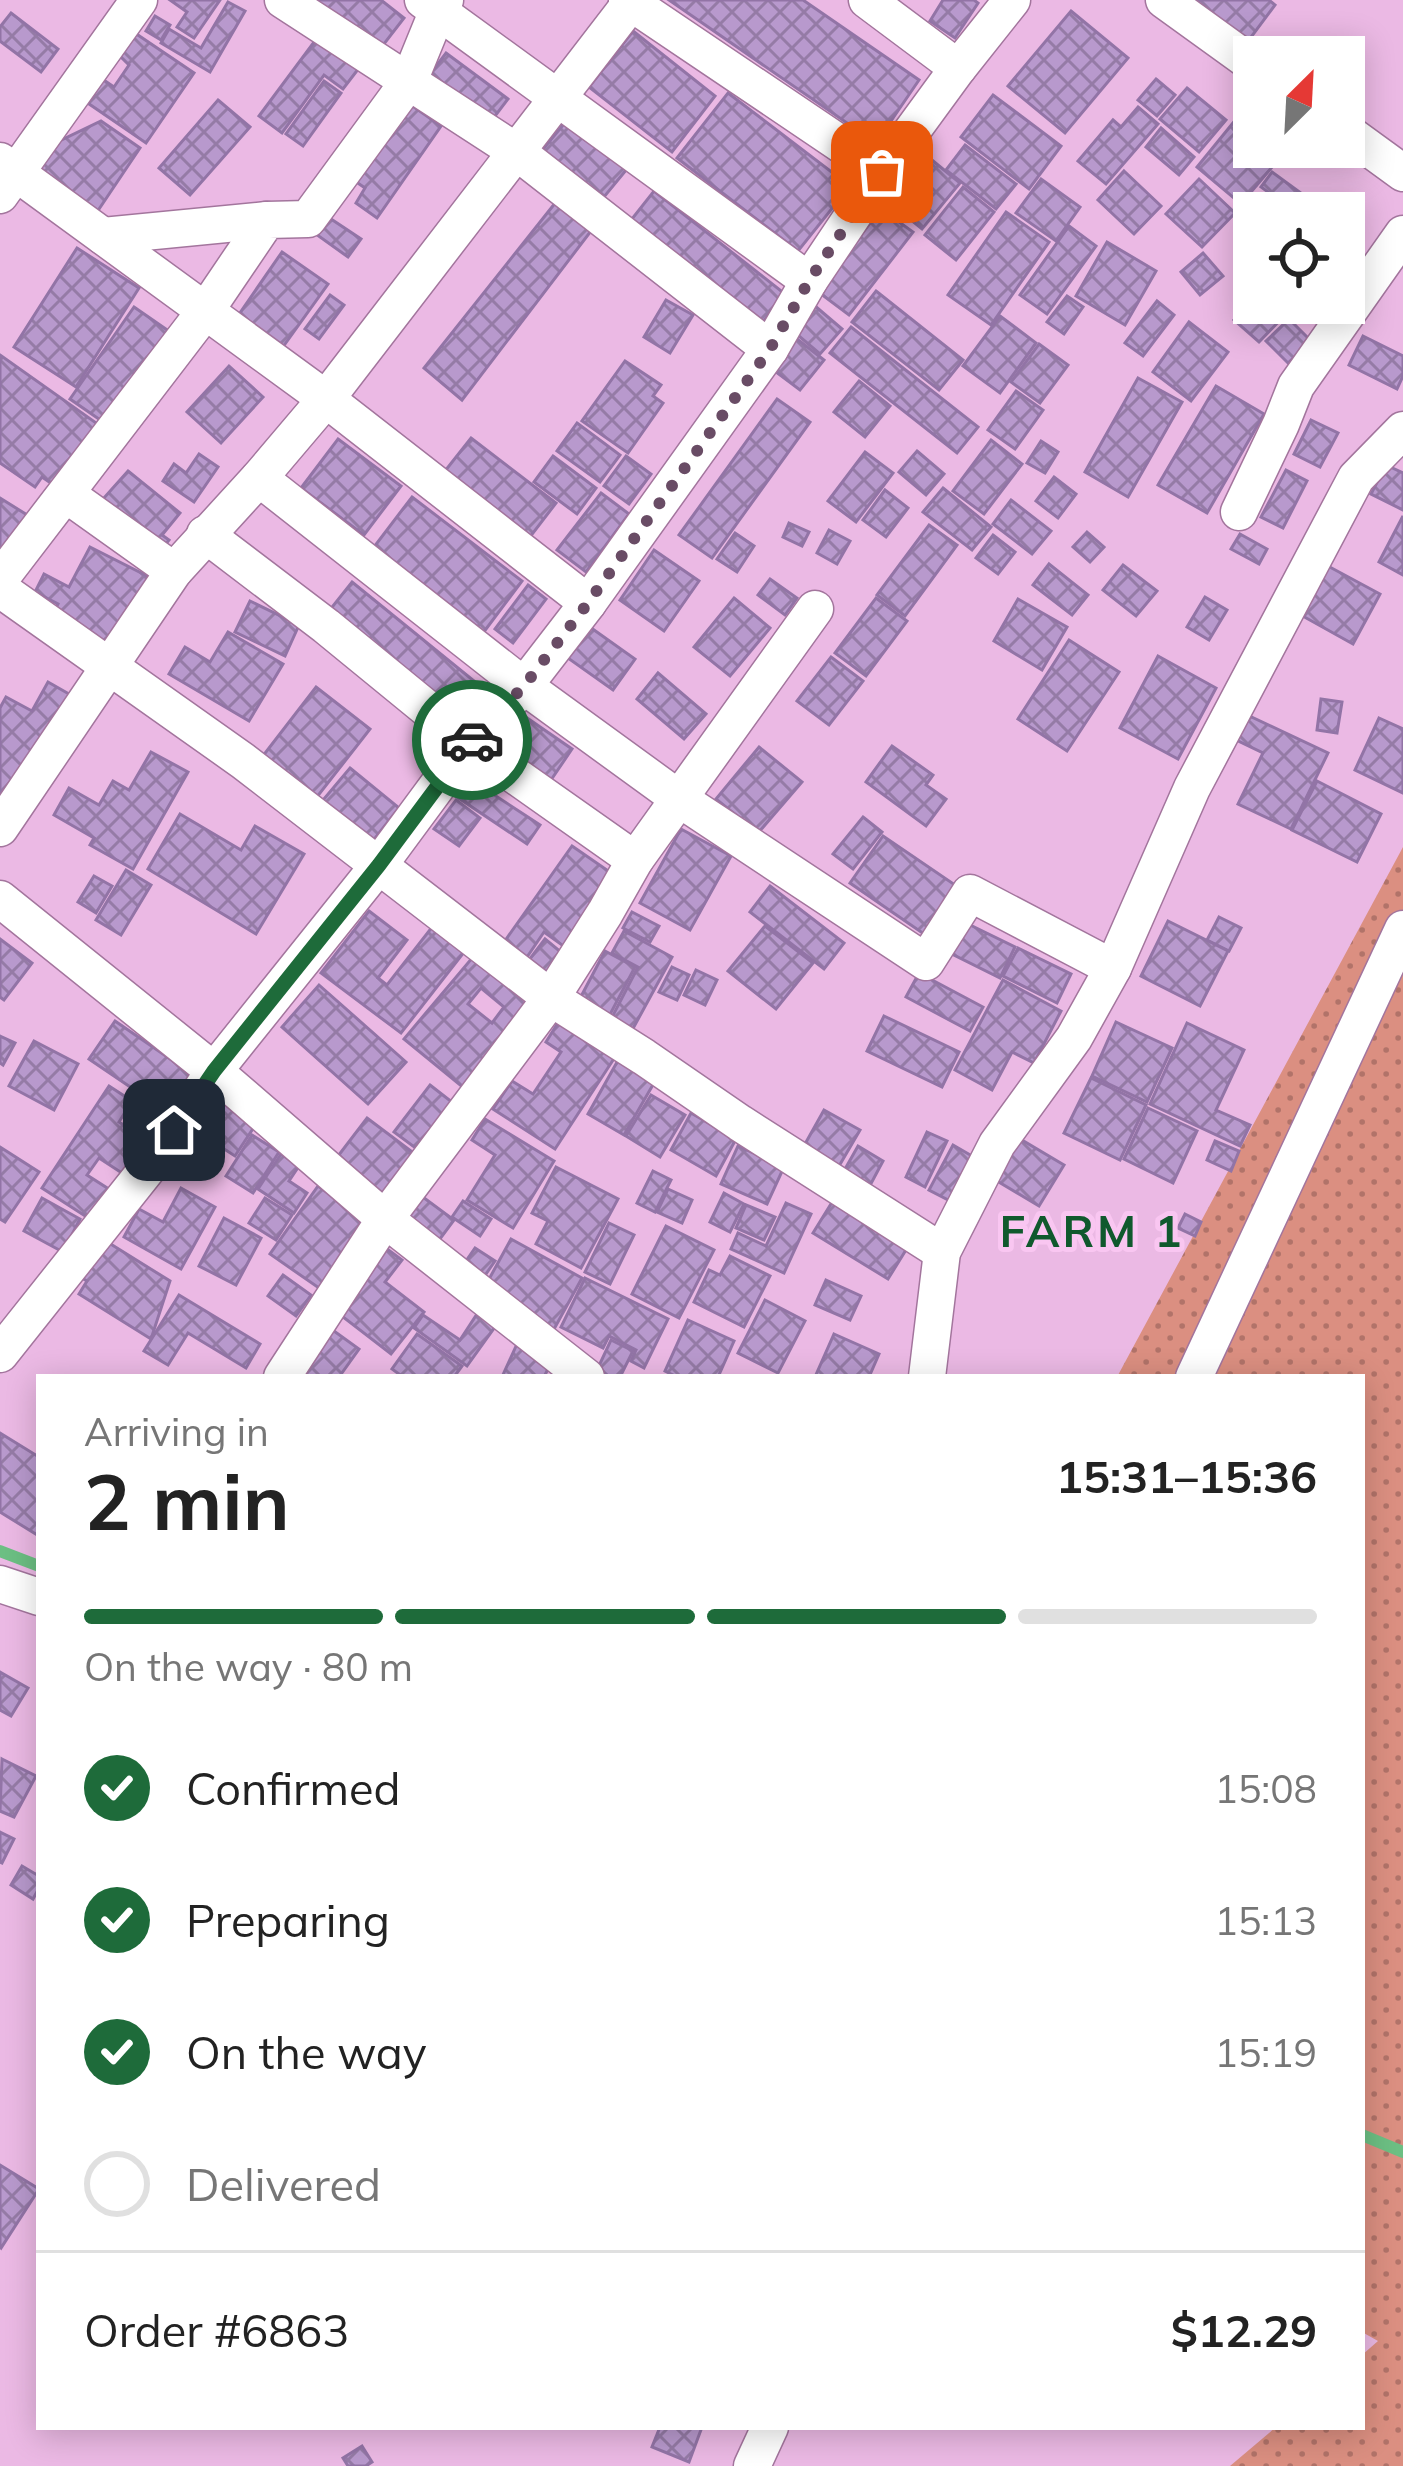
<!DOCTYPE html>
<meta charset="utf-8">
<style>
:root{--surface:#fff;--page:#f6f6f6;--text:#222;--muted:#767676;--line:#e0e0e0;--accent:#1e6b3a}
body{margin:0;font-family:Mulish,sans-serif;background:var(--page);color:var(--text);height:100vh;display:flex;flex-direction:column;font-size:45px;white-space:nowrap}
*{box-sizing:border-box;margin:0}
p{font-size:39px;color:var(--muted)}
.icon{flex:none;width:66px;height:66px;fill:none;stroke:currentColor;stroke-width:2;stroke-linecap:round;stroke-linejoin:round}
.map{position:relative;flex:1;overflow:hidden}
.side{position:absolute;left:36px;top:1374px;width:1329px;height:1056px;display:flex;flex-direction:column;background:var(--surface);border-radius:0px;box-shadow:0 6px 30px #0003}
.side>*{flex:none}
.needle{width:78px;rotate:24deg}
.tools{position:absolute;left:1233px;top:36px;display:grid;gap:24px}
.tools a{display:grid;place-items:center;width:132px;height:132px;border-radius:0px;background:var(--surface);box-shadow:0 6px 30px #0003;font-size:60px}
.pin{position:absolute;display:grid;place-items:center;width:102px;height:102px;color:#fff;margin:-51px;border-radius:24px;box-shadow:0 6px 18px #0006}
.courier{position:absolute;display:grid;place-items:center;width:120px;height:120px;margin:-60px;border:9px solid #1e6b3a;border-radius:50%;background:#fff;color:#222;box-shadow:0 3px 15px #0007}
.overview em{font-style:normal;font-weight:700}
.overview div{display:flex;flex-direction:column-reverse}
.overview{display:flex;align-items:center;justify-content:space-between;height:204px;padding:0 48px}
h1{font-size:78px;font-weight:700;line-height:90px}
.bar{display:grid;grid-template-columns:repeat(4,1fr);gap:18px 12px;align-content:center;height:144px;padding:0 48px}
.bar i{height:15px;border-radius:9px;background:var(--line)}
.bar .selected{background:var(--accent)}
.bar p{grid-column:span 4}
.line{display:flex;align-items:center;gap:30px;padding:0 48px;border-top:3px solid var(--line)}
.line div{flex:1}
ol{padding:0 48px;list-style:none}
li{display:flex;align-items:center;gap:36px;height:132px}
li p{margin-inline-start:auto}
li .icon{padding:12px;border-radius:50%;background:var(--accent);color:#fff;stroke-width:4}
li:last-child{color:var(--muted)}
li i{width:66px;height:66px;border:6px solid var(--line);border-radius:50%}
.map>svg:first-child{display:block}
</style>
<div class="map">
<svg width="1403" height="2466" viewBox="0 0 1403 2466">
<defs>
<pattern id="grass-dots" width="8" height="8" patternUnits="userSpaceOnUse" patternTransform="scale(3)"><rect width="8" height="8" fill="#db8f81"/><path d="M2 2h.1M6 6h.1" fill="none" stroke="#b17369" stroke-width="1.8" stroke-linecap="round"/></pattern>
<pattern id="building-cross-hatch" width="8" height="8" patternUnits="userSpaceOnUse" patternTransform="scale(3)"><rect width="8" height="8" fill="#b899cd"/><path d="M0 0l8 8M0 8l8-8" fill="none" stroke="#957ba6"/></pattern>
</defs>
<rect width="100%" height="100%" fill="#ebb9e4"/>
<polygon fill="url(#grass-dots)" points="1403,847 1403,2466 1230,2466 1276,2427 1362,2427 1362,2355 1378,2341 1362,2332 1362,1377 1117,1377"/>
<g fill="none" stroke-linecap="round" stroke-linejoin="round">
<g stroke="#6cbf83" stroke-width="12">
<polyline points="0,1551 39,1566"/>
<polyline points="1362,2135 1403,2152"/>
</g>
</g>
<g fill="url(#building-cross-hatch)" stroke="#9274a6" stroke-width="3" fill-rule="evenodd">
<polygon points="170,0 220,0 194,38 177,27 187,12"/>
<polygon points="307,0 381,0 404,18 377,53"/>
<polygon points="669,0 803,0 919,80 876,143"/>
<polygon points="943,0 974,0 978,3 955,38 930,21"/>
<polygon points="1188,0 1269,0 1275,5 1246,44"/>
<polygon points="228,2 245,11 210,72 161,43 169,29 201,48"/>
<polygon points="1071,11 1128,58 1065,133 1008,86"/>
<polygon points="11,13 58,49 41,72 0,41 0,27"/>
<polygon points="155,16 170,25 161,40 146,31"/>
<polygon points="132,31 194,73 146,143 79,97 95,74 114,87 129,65 117,53"/>
<polygon points="633,31 715,96 672,152 589,87"/>
<polygon points="317,38 359,68 343,89 324,75 282,133 259,116"/>
<polygon points="446,53 508,99 489,124 427,78"/>
<polygon points="1156,79 1175,95 1157,116 1138,100"/>
<polygon points="324,81 341,93 303,146 286,134"/>
<polygon points="1187,88 1226,120 1199,152 1160,119"/>
<polygon points="728,93 850,186 798,251 677,158"/>
<polygon points="993,95 1061,146 1029,189 961,137"/>
<polygon points="218,100 250,127 190,195 159,168"/>
<polygon points="404,100 441,126 377,218 356,203 365,188 349,177"/>
<polygon points="1138,107 1158,124 1106,184 1078,161 1113,120 1121,127"/>
<polygon points="568,119 627,169 599,203 539,154"/>
<polygon points="101,121 140,148 93,218 27,175 45,148"/>
<polygon points="1233,123 1254,141 1254,147 1262,147 1278,160 1241,204 1197,167"/>
<polygon points="1161,128 1194,157 1179,175 1146,147"/>
<polygon points="965,145 1016,184 996,209 946,170"/>
<polygon points="927,156 960,183 922,229 889,202"/>
<polygon points="1124,171 1161,206 1134,234 1098,200"/>
<polygon points="1272,172 1305,196 1294,211 1261,187"/>
<polygon points="1041,179 1080,207 1056,241 1016,213"/>
<polygon points="1199,179 1235,213 1202,247 1166,214"/>
<polygon points="963,187 994,212 956,260 925,235"/>
<polygon points="654,191 785,294 755,332 624,229"/>
<polygon points="1265,194 1292,213 1254,213 1254,224 1247,219"/>
<polygon points="556,202 591,231 462,400 424,368"/>
<polygon points="881,209 913,232 849,315 817,291"/>
<polygon points="1006,212 1049,242 991,325 948,295"/>
<polygon points="325,215 361,239 348,257 313,232"/>
<polygon points="1069,226 1096,246 1047,314 1020,295"/>
<polygon points="1107,242 1156,271 1125,325 1076,296"/>
<polygon points="77,248 139,288 76,387 14,347"/>
<polygon points="282,252 328,284 280,351 235,320"/>
<polygon points="1203,253 1223,276 1200,295 1181,272"/>
<polygon points="876,291 963,360 939,390 852,322"/>
<polygon points="330,295 344,305 319,339 305,329"/>
<polygon points="1067,296 1083,307 1064,334 1047,322"/>
<polygon points="1254,299 1254,303 1269,303 1284,316 1259,342 1234,320"/>
<polygon points="666,300 693,315 670,353 644,337"/>
<polygon points="1157,301 1174,315 1143,356 1125,343"/>
<polygon points="815,306 842,329 820,354 793,331"/>
<polygon points="134,307 170,332 106,424 70,399"/>
<polygon points="1000,316 1036,343 1000,393 963,366"/>
<polygon points="1289,319 1311,341 1288,363 1266,341"/>
<polygon points="1189,322 1228,352 1191,401 1153,372"/>
<polygon points="851,327 978,427 957,453 830,353"/>
<polygon points="792,335 824,360 800,390 768,366"/>
<polygon points="1363,336 1403,356 1403,376 1397,389 1349,365"/>
<polygon points="1039,344 1068,365 1040,403 1011,382"/>
<polygon points="0,355 99,425 55,486 42,477 35,487 0,463"/>
<polygon points="625,361 661,385 653,396 663,403 628,453 582,421"/>
<polygon points="229,366 263,397 221,443 187,412"/>
<polygon points="1138,378 1182,402 1128,497 1085,472"/>
<polygon points="859,381 890,406 865,437 834,412"/>
<polygon points="1216,386 1264,414 1207,513 1158,485"/>
<polygon points="1016,391 1043,410 1015,449 988,430"/>
<polygon points="777,399 810,422 712,558 679,535"/>
<polygon points="1311,420 1338,433 1320,467 1294,454"/>
<polygon points="577,423 620,455 600,482 557,451"/>
<polygon points="471,438 556,503 530,537 445,471"/>
<polygon points="338,439 401,486 364,535 301,488"/>
<polygon points="991,440 1022,464 984,514 953,491"/>
<polygon points="1041,441 1058,452 1045,473 1027,463"/>
<polygon points="917,451 944,474 926,495 899,472"/>
<polygon points="865,452 893,473 856,522 828,501"/>
<polygon points="199,454 218,467 194,502 163,481 174,464 186,473"/>
<polygon points="553,456 596,488 577,514 534,482"/>
<polygon points="626,456 651,474 629,504 604,486"/>
<polygon points="1386,465 1403,473 1403,510 1371,494"/>
<polygon points="1286,470 1307,481 1283,528 1261,517"/>
<polygon points="128,471 180,513 162,535 169,540 156,556 95,508"/>
<polygon points="1054,477 1076,494 1058,518 1036,501"/>
<polygon points="943,488 991,527 972,550 923,512"/>
<polygon points="885,490 908,508 886,537 863,520"/>
<polygon points="601,493 629,514 586,572 557,550"/>
<polygon points="412,497 522,581 483,633 374,547"/>
<polygon points="0,498 32,518 0,567"/>
<polygon points="1011,500 1051,531 1032,554 993,524"/>
<polygon points="1403,516 1403,575 1379,562"/>
<polygon points="789,523 809,532 802,546 783,537"/>
<polygon points="929,525 957,545 905,616 877,595"/>
<polygon points="829,530 850,541 837,564 817,553"/>
<polygon points="1087,532 1104,547 1090,562 1073,547"/>
<polygon points="735,533 754,546 737,572 717,559"/>
<polygon points="1240,534 1267,549 1259,564 1231,549"/>
<polygon points="993,535 1015,552 998,574 976,558"/>
<polygon points="90,547 151,578 115,648 52,616 58,604 35,592 44,574 69,587"/>
<polygon points="654,550 699,581 664,631 620,600"/>
<polygon points="1049,564 1088,595 1072,615 1033,585"/>
<polygon points="1123,565 1157,591 1136,616 1103,590"/>
<polygon points="1326,565 1380,594 1353,644 1299,614"/>
<polygon points="770,579 797,598 785,615 758,595"/>
<polygon points="352,582 474,681 447,714 325,616"/>
<polygon points="528,585 546,599 513,643 495,629"/>
<polygon points="1205,597 1227,610 1209,640 1187,627"/>
<polygon points="734,598 770,628 730,676 694,647"/>
<polygon points="876,598 907,621 866,676 835,653"/>
<polygon points="1018,599 1067,627 1042,670 994,641"/>
<polygon points="250,601 299,625 285,656 235,632"/>
<polygon points="580,620 635,659 613,690 558,651"/>
<polygon points="228,632 283,664 249,721 169,674 185,647 210,662"/>
<polygon points="1069,640 1119,672 1067,751 1018,719"/>
<polygon points="1158,656 1216,688 1178,759 1120,728"/>
<polygon points="831,657 863,681 829,725 797,701"/>
<polygon points="658,673 706,714 684,739 637,699"/>
<polygon points="48,682 76,698 0,816 0,708 6,697 32,711"/>
<polygon points="316,687 370,729 313,802 259,761"/>
<polygon points="1321,699 1342,702 1337,733 1317,730"/>
<polygon points="517,711 572,749 551,780 495,741"/>
<polygon points="1241,712 1328,753 1291,829 1238,804 1263,753 1230,737"/>
<polygon points="1379,718 1403,729 1403,793 1355,770"/>
<polygon points="892,746 933,775 926,785 946,799 926,826 866,782"/>
<polygon points="759,747 802,782 758,833 716,799"/>
<polygon points="151,752 188,772 133,869 90,845 94,838 54,815 69,788 99,805 113,781 129,790"/>
<polygon points="350,768 399,808 368,847 318,806"/>
<polygon points="467,777 540,825 527,844 454,795"/>
<polygon points="1317,781 1381,814 1357,862 1292,830"/>
<polygon points="456,800 480,818 459,846 434,829"/>
<polygon points="180,814 241,850 255,826 304,854 256,934 148,869"/>
<polygon points="863,817 882,832 853,869 833,854"/>
<polygon points="681,829 731,856 690,930 640,903"/>
<polygon points="883,836 958,887 924,934 850,883"/>
<polygon points="572,846 620,879 569,950 544,932 525,960 502,945"/>
<polygon points="126,870 151,885 121,935 96,920"/>
<polygon points="94,876 112,886 96,913 78,902"/>
<polygon points="770,886 844,943 824,969 750,912"/>
<polygon points="369,911 407,940 378,978 387,985 436,922 468,947 401,1033 321,973"/>
<polygon points="632,912 659,926 650,942 623,928"/>
<polygon points="1219,917 1241,928 1229,951 1207,940"/>
<polygon points="962,921 1015,947 1000,978 946,951"/>
<polygon points="1168,921 1228,951 1200,1006 1141,976"/>
<polygon points="765,926 813,963 776,1009 728,971"/>
<polygon points="624,931 672,957 630,1034 609,1023 638,967 612,953"/>
<polygon points="0,939 32,963 4,1000 0,997"/>
<polygon points="545,939 562,953 547,973 529,960"/>
<polygon points="1018,948 1071,974 1057,1003 1003,976"/>
<path d="M478,951L539,1002L465,1089L404,1039ZM481,988L504,1007L492,1023L468,1004Z"/>
<polygon points="605,951 635,967 606,1022 576,1006"/>
<polygon points="672,967 689,975 677,1000 659,992"/>
<polygon points="696,970 717,980 705,1005 684,995"/>
<polygon points="919,973 983,1007 970,1031 906,997"/>
<polygon points="1003,980 1061,1011 1034,1063 1012,1052 992,1090 955,1070"/>
<polygon points="319,985 406,1062 368,1104 282,1027"/>
<polygon points="884,1016 959,1052 942,1087 867,1051"/>
<polygon points="561,1018 617,1054 555,1149 493,1109 512,1081 533,1094 561,1052 546,1042"/>
<polygon points="115,1021 195,1076 170,1114 89,1059"/>
<polygon points="1116,1022 1172,1048 1147,1102 1092,1076"/>
<polygon points="1187,1023 1244,1050 1216,1110 1250,1125 1240,1146 1150,1104"/>
<polygon points="0,1036 15,1043 3,1065 0,1063"/>
<polygon points="34,1041 78,1064 54,1110 9,1086"/>
<polygon points="621,1055 658,1076 624,1135 588,1114"/>
<polygon points="1091,1078 1146,1105 1120,1160 1064,1133"/>
<polygon points="430,1085 457,1106 421,1152 394,1132"/>
<polygon points="109,1086 132,1101 119,1122 151,1142 128,1177 99,1158 87,1175 115,1193 96,1223 42,1188"/>
<polygon points="651,1095 685,1115 660,1157 626,1136"/>
<polygon points="225,1104 256,1124 235,1156 204,1136"/>
<polygon points="1148,1108 1197,1131 1173,1183 1124,1159"/>
<polygon points="824,1110 860,1130 835,1173 800,1153"/>
<polygon points="691,1113 736,1139 716,1176 671,1150"/>
<polygon points="367,1118 415,1154 383,1197 335,1160"/>
<polygon points="485,1119 554,1161 513,1228 467,1200 495,1155 472,1140"/>
<polygon points="927,1132 947,1141 925,1187 906,1177"/>
<polygon points="1012,1134 1064,1165 1039,1206 987,1175"/>
<polygon points="252,1135 279,1152 253,1193 226,1176"/>
<polygon points="1215,1141 1239,1151 1231,1171 1207,1160"/>
<polygon points="953,1145 979,1160 956,1204 929,1190"/>
<polygon points="738,1146 784,1167 767,1204 721,1184"/>
<polygon points="858,1146 883,1161 866,1193 840,1178"/>
<polygon points="0,1147 39,1172 5,1222 0,1219"/>
<polygon points="281,1154 299,1166 289,1181 307,1193 294,1213 258,1189"/>
<polygon points="556,1167 618,1199 581,1268 536,1244 548,1221 532,1213"/>
<polygon points="653,1171 671,1180 655,1212 637,1203"/>
<polygon points="318,1186 368,1221 319,1288 270,1254"/>
<polygon points="181,1188 215,1207 181,1269 124,1237 139,1209 163,1222"/>
<polygon points="668,1189 692,1200 682,1223 657,1212"/>
<polygon points="416,1192 454,1220 434,1247 396,1218"/>
<polygon points="724,1193 744,1204 730,1232 710,1222"/>
<polygon points="42,1198 80,1219 63,1252 24,1231"/>
<polygon points="265,1198 292,1215 276,1240 249,1223"/>
<polygon points="834,1199 909,1245 888,1279 813,1233"/>
<polygon points="463,1201 491,1219 480,1236 452,1217"/>
<polygon points="786,1203 811,1214 784,1273 731,1249 738,1233 766,1246"/>
<polygon points="746,1205 775,1217 764,1240 736,1228"/>
<polygon points="1185,1214 1201,1222 1195,1236 1178,1228"/>
<polygon points="224,1218 261,1238 236,1285 199,1266"/>
<polygon points="609,1223 634,1235 610,1284 585,1272"/>
<polygon points="666,1226 714,1250 679,1318 632,1294"/>
<polygon points="511,1239 582,1278 553,1331 482,1292"/>
<polygon points="109,1243 170,1281 151,1339 79,1294 87,1281 80,1277"/>
<polygon points="383,1246 402,1260 385,1282 424,1312 391,1354 334,1310"/>
<polygon points="475,1248 495,1261 479,1284 459,1271"/>
<polygon points="730,1256 770,1276 744,1327 694,1302 709,1270 720,1275"/>
<polygon points="283,1275 311,1295 296,1316 268,1296"/>
<polygon points="585,1278 668,1319 644,1368 631,1361 636,1350 609,1336 603,1348 561,1327"/>
<polygon points="826,1280 861,1296 850,1320 815,1305"/>
<polygon points="179,1295 260,1344 246,1368 188,1333 168,1365 144,1351"/>
<polygon points="765,1300 805,1321 778,1373 738,1353"/>
<polygon points="479,1311 497,1324 467,1366 414,1328 423,1315 460,1340"/>
<polygon points="688,1320 734,1341 718,1377 677,1377 665,1371"/>
<polygon points="327,1326 359,1349 339,1377 291,1377"/>
<polygon points="417,1334 462,1366 454,1377 403,1377 392,1369"/>
<polygon points="834,1334 879,1354 869,1377 815,1377"/>
<polygon points="611,1340 633,1351 620,1377 611,1377 597,1370"/>
<polygon points="517,1344 552,1361 544,1377 502,1377"/>
<polygon points="0,1433 39,1457 39,1536 0,1512"/>
<polygon points="0,1672 28,1688 11,1716 0,1710"/>
<polygon points="2,1759 36,1776 14,1817 0,1811"/>
<polygon points="0,1832 14,1839 2,1863 0,1862"/>
<polygon points="22,1866 39,1876 39,1888 33,1899 11,1885"/>
<polygon points="0,2165 39,2189 1,2248 0,2247"/>
<polygon points="660,2427 702,2427 689,2462 652,2447"/>
<polygon points="362,2446 372,2462 366,2466 348,2466 343,2458"/>
</g>
<g fill="none" stroke-linecap="round" stroke-linejoin="round">
<defs>
<g id="street">
<polyline points="283,0 517,152 770,349"/>
<polyline points="423,0 809,281"/>
<polyline points="627,0 882,172"/>
<polyline points="867,0 958,68"/>
<polyline points="1164,0 1254,65"/>
<polyline points="1344,130 1403,173"/>
<polyline points="0,161 326,399 588,603"/>
<polyline points="0,195 139,0"/>
<polyline points="103,236 267,220"/>
<polyline points="259,478 524,686 678,798 926,962 970,893 1113,968"/>
<polyline points="66,494 174,571"/>
<polyline points="1239,512 1281,424 1296,386 1403,234"/>
<polyline points="205,534 326,626 469,743 635,860"/>
<polyline points="0,579 206,310 267,220 308,219 409,81 438,10 445,0"/>
<polyline points="0,589 243,761 551,998 644,1057 740,1123 942,1252"/>
<polyline points="0,828 174,571 259,478 326,399 633,0"/>
<polyline points="0,899 214,1071 385,1219 586,1377"/>
<polyline points="0,1354 155,1159 214,1071 379,865 469,743 524,686 588,603 770,349 809,281 882,172 958,68 1012,0"/>
<polyline points="282,1377 385,1219 551,998 605,913 635,860 815,609"/>
<polyline points="927,1377 942,1252 997,1144 1074,1038 1113,968 1192,788 1356,478 1403,430"/>
<polyline points="1194,1377 1403,929"/>
<polyline points="0,1584 39,1597"/>
<polyline points="752,2466 770,2427"/>
</g>
</defs>
<use href="#street" stroke="#a3759d" stroke-width="39"/>
<use href="#street" stroke="#fff" stroke-width="36"/>
</g>
<g fill="none" stroke-linecap="round" stroke-linejoin="round">
<polyline stroke="#694c65" stroke-width="12" stroke-dasharray="0 21.6" points="472,740 524,686 588,603 770,349 809,281 882,172"/>
<polyline stroke="#1e6b3a" stroke-width="15" points="174,1130 214,1071 379,865 472,740"/>
</g>
<g text-anchor="middle" dominant-baseline="central" stroke-width="10" stroke-linejoin="round" paint-order="stroke">
<g font-size="45" font-weight="bold" letter-spacing="3" fill="#10592d" stroke="#f9c6f1">
<text x="1092" y="1230">FARM 1</text>
</g>
</g>
</svg>
<div class="tools">
<a><svg class="needle" viewBox="-14 -14 28 28"><path d="M0-13l5 13h-10z" fill="#e53935"/><path d="M0 13l5-13h-10z" fill="#767676"/></svg></a>
<a><svg class="icon" aria-label="locate" viewBox="0 0 24 24"><circle cx="12" cy="12" r="6"/><path d="M12 2v4M12 18v4M2 12h4M18 12h4"/></svg></a>
</div>
<div class="pin" style="left:882px;top:172px;background:#ea580c"><svg class="icon" aria-label="bag" viewBox="0 0 24 24"><path d="M5 8h14l-1 12H6zM9 8a3 3 0 0 1 6 0"/></svg></div>
<div class="pin" style="left:174px;top:1130px;background:#1f2937"><svg class="icon" aria-label="home" viewBox="0 0 24 24"><path d="M3 11l9-7 9 7M6 9v11h12V9"/></svg></div>
<div class="courier" style="left:472px;top:740px"><svg class="icon" aria-label="car" viewBox="0 0 24 24"><path d="M5 17H2v-5l4-1 3-4h7l3 4 3 1v5h-3M9 17h6M6 11h13"/><circle cx="7" cy="17" r="2"/><circle cx="17" cy="17" r="2"/></svg></div>
<section class="side">
<div class="overview"><div><h1>2 min</h1><p>Arriving in</p></div><em>15:31–15:36</em></div>
<div class="bar"><i class="selected"></i><i class="selected"></i><i class="selected"></i><i></i><p>On the way · 80 m</p></div>
<ol>
<li><svg class="icon" aria-label="check" viewBox="0 0 24 24"><path d="M5 12l5 5 9-10"/></svg>Confirmed<p>15:08</p></li>
<li><svg class="icon" aria-label="check" viewBox="0 0 24 24"><path d="M5 12l5 5 9-10"/></svg>Preparing<p>15:13</p></li>
<li><svg class="icon" aria-label="check" viewBox="0 0 24 24"><path d="M5 12l5 5 9-10"/></svg>On the way<p>15:19</p></li>
<li><i></i>Delivered</li>
</ol>
<div class="line" style="height:156px"><div>Order #6863</div><b>$12.29</b></div>
</section>
</div>
